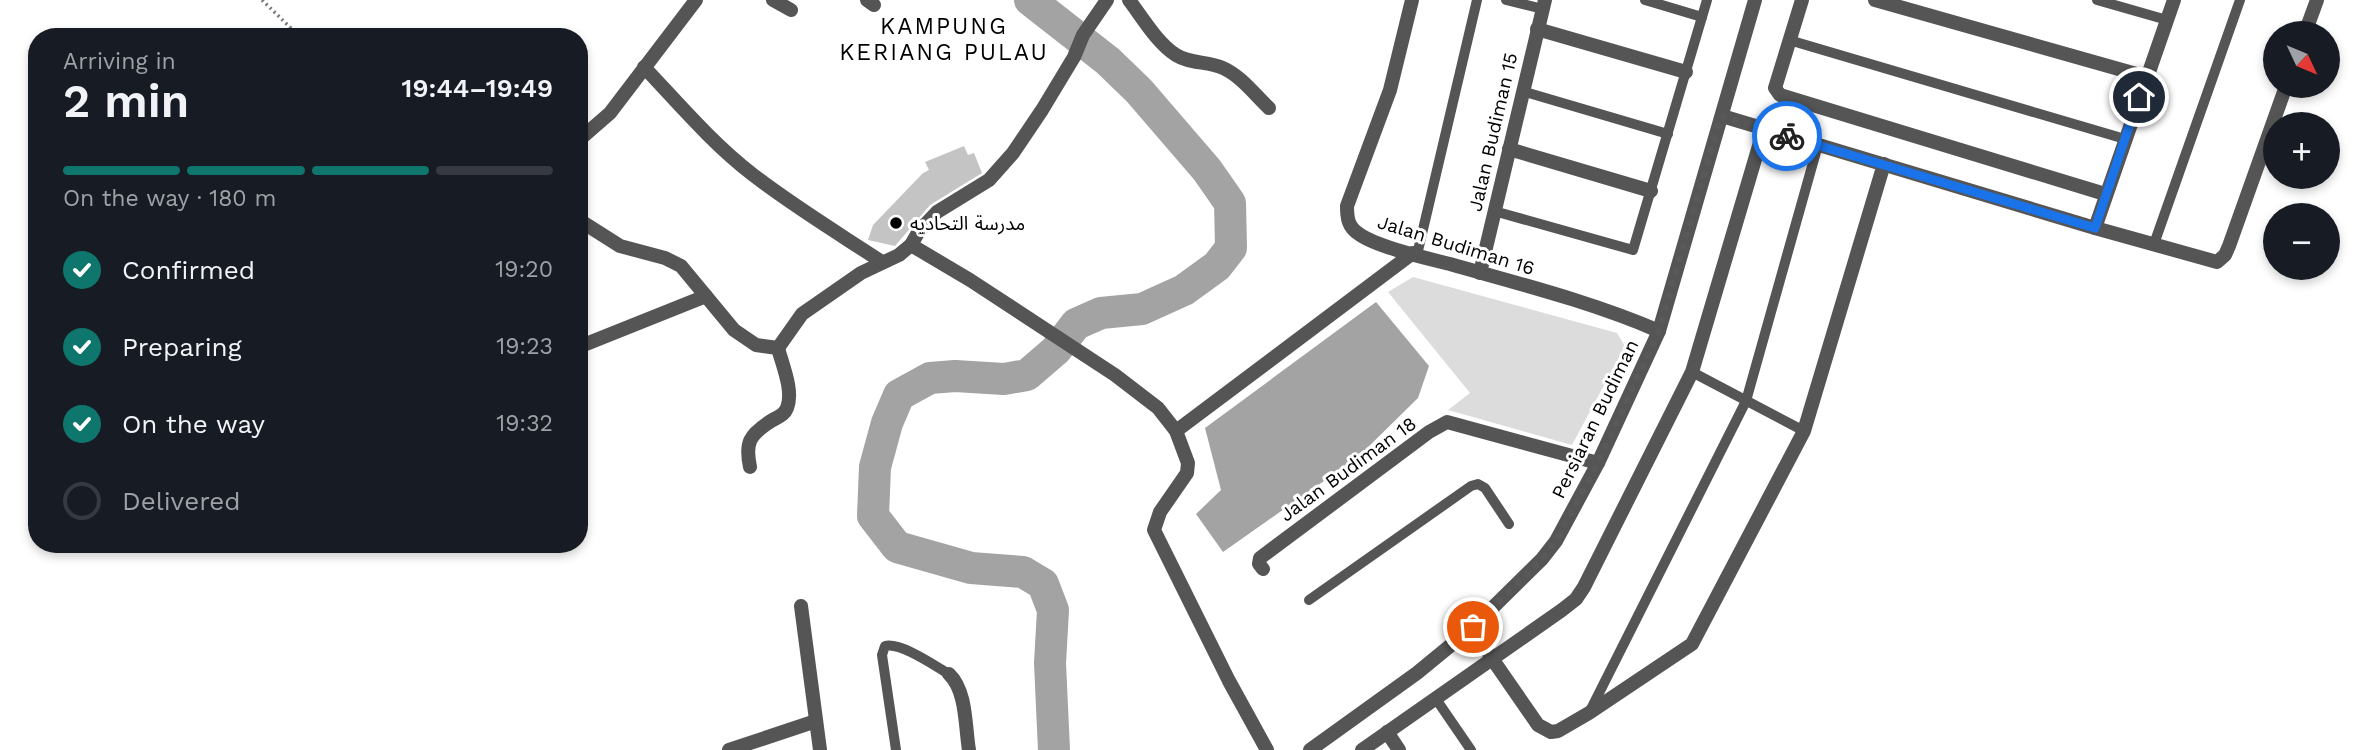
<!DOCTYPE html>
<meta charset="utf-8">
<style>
:root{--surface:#171b24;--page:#242831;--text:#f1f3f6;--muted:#9ea1a6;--line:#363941;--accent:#0f766e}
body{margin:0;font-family:"Work Sans","Noto Sans Arabic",sans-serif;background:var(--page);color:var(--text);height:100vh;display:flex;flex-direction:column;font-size:26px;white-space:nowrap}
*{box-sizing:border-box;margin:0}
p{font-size:23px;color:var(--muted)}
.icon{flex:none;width:38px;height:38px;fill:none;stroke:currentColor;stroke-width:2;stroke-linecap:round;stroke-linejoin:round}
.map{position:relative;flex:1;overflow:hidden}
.details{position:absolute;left:28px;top:28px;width:560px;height:525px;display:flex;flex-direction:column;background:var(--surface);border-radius:28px;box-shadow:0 4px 10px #0003}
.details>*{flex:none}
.needle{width:46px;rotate:134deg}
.buttons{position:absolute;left:2263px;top:21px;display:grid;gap:14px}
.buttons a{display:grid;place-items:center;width:77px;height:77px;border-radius:50%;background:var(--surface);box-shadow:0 4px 10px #0003;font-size:35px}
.pin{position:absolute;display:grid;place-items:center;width:60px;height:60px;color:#fff;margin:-30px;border:4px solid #fff;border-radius:50%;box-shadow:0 2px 7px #0007}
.courier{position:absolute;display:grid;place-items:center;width:70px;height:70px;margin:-35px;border:5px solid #1a73e8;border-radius:50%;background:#fff;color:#222;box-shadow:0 2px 9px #0007}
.headline em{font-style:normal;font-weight:600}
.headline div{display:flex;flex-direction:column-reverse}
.headline{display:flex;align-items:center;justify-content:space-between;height:119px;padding:0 35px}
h1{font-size:46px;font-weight:600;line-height:52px}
.bar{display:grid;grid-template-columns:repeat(4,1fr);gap:10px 7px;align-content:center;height:84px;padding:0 35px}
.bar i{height:9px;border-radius:5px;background:var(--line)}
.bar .current{background:var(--accent)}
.bar p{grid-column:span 4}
ol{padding:0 35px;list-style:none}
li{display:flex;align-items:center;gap:21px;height:77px}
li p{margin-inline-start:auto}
li .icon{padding:7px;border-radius:50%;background:var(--accent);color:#fff;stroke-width:4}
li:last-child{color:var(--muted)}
li i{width:38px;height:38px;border:4px solid var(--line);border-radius:50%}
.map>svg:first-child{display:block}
</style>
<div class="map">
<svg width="2361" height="750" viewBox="0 0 2361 750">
<rect width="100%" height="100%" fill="#fff"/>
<polygon fill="#dcdcdc" points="1413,277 1617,333 1625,346 1572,445 1448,410 1470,393 1388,292"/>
<polygon fill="#a3a3a3" points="1376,302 1429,366 1418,398 1358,457 1223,552 1196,514 1221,490 1205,428"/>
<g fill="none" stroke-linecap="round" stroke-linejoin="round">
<polyline stroke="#a3a3a3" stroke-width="32" points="1030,0 1108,61 1139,91 1207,170 1230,203 1231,248 1217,266 1184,290 1142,309 1101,313 1076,324 1056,350 1027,375 1004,379 955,376 930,378 899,395 887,423 875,467 873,516 897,547 971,568 1023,572 1043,584 1053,610 1050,663 1054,750"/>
</g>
<polygon fill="#c4c4c4" points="964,146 968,155 974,153 982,173 930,205 895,246 868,240 873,225 923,173 929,170 925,162"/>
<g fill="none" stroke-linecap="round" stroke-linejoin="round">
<polyline stroke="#777" stroke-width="3.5" stroke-dasharray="2 3.5" stroke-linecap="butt" points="262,0 300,37"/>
<g stroke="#555" stroke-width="10">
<polyline points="1506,0 1543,9"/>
<polyline points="1645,0 1702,17"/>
<polyline points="2097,0 2167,20"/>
<polyline points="1789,40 2125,139"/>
<polyline points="1522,91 1668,134"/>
<polyline points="1494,211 1633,250 1707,0"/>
<polyline points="2154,244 2240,0"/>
<polyline points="1417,255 1477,0"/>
<polyline points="1692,372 1804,431"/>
<polyline points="1309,600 1471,486 1478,484 1485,488 1509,524"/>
<polyline points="1436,699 1471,750"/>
<polyline points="1590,711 1746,401 1818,145"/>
<path d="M896,750L882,655L885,646C901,642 935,666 949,674"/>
</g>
<g stroke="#555" stroke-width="14">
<polyline points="773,0 791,10"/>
<polyline points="867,0 874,5"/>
<path d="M1129,0C1142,17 1157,43 1176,55C1190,64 1208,61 1223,68C1241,76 1255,95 1269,108"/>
<path d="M1412,0L1390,90L1347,206C1347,218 1348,227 1359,234C1377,247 1426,258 1450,264C1520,284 1592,302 1659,331"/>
<polyline points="1802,0 1775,88 1780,95 2105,194"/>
<polyline points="1875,0 2147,77"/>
<polyline points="1537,29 1686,72"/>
<polyline points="2305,33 2317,0"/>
<path d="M644,67C679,104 712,143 752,174C793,206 838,233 882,262"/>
<polyline points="1722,116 2095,228 2217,262 2225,255 2229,246 2286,86"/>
<polyline points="579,140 610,113 696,0"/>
<polyline points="1509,149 1651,191"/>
<polyline points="579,220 620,246 665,258 681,266 734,330 756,345 778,348 802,314 861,273 899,255 911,245 919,231 937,212 989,180 1013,153 1042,110 1074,57 1083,35 1107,0"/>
<polyline points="2095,228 2174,0"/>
<polyline points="911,245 970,280 1115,375 1158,408 1176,431 1188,463 1187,473 1160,512 1154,530 1229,681 1267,750"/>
<polyline points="1480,273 1545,0"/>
<polyline points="586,344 706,296"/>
<polyline points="1176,431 1413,253"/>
<path d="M750,467C745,443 749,435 771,421C777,417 784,416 787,408C794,391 782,364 778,348"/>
<polyline points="1263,569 1259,564 1260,558 1429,432 1447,422 1598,463"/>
<polyline points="801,606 820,750"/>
<polyline points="1473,627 1493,660 1538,725 1551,732 1558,731 1589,713 1692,644 1804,431 1884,164"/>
<path d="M949,674C967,691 965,727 969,750"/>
<polyline points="1387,732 1399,750"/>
<polyline points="729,750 816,721"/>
<polyline points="1310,750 1417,673 1473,627 1542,559 1556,541 1598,463 1659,331 1755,0"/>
<polyline points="1362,750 1562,610 1576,599 1584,587 1692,372 1764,129"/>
</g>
</g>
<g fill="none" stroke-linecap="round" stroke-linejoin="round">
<polyline stroke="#595959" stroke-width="7" stroke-dasharray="0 12.6" points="1473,627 1542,559 1556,541 1598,463 1659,331 1721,116 1787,136"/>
<polyline stroke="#1a73e8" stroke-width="9" points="1787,136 2095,228 2139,97"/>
</g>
<circle fill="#000" stroke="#fff" stroke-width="2.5" cx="896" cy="223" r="7"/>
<g text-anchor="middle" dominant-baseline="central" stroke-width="6" stroke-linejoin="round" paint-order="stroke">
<g font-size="19" fill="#000" stroke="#fff">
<text transform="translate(1493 132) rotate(-77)">Jalan Budiman 15</text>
<text transform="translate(1456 245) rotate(17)">Jalan Budiman 16</text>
<text transform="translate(1595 419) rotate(-64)">Persiaran Budiman</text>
<text transform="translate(1348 469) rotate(-36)">Jalan Budiman 18</text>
</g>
<g font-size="19" fill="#000" stroke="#fff" text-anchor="start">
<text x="910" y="223">مدرسة التحاديه</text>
</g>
<g font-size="23" letter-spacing="2" fill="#000" stroke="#fff">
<text x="944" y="26">KAMPUNG<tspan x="944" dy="26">KERIANG PULAU</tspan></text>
</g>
</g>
</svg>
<div class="buttons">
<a><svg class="needle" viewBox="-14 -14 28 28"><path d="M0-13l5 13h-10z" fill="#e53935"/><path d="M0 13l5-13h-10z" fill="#9ea1a6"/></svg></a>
<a>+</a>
<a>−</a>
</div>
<div class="pin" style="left:1473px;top:627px;background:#ea580c"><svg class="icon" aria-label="bag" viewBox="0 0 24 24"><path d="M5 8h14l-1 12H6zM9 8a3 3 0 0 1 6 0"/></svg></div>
<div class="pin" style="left:2139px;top:97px;background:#1f2937"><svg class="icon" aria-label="home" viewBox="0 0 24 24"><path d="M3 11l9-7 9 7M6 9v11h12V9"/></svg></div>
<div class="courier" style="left:1787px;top:136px"><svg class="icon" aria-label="bike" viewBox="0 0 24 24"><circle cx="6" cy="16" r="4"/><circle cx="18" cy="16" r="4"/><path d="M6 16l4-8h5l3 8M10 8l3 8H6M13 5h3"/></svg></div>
<section class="details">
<div class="headline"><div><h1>2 min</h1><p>Arriving in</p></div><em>19:44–19:49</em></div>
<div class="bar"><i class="current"></i><i class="current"></i><i class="current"></i><i></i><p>On the way · 180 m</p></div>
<ol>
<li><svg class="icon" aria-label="check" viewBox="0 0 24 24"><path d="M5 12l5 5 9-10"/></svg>Confirmed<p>19:20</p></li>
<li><svg class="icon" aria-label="check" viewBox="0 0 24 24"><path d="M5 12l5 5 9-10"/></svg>Preparing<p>19:23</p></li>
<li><svg class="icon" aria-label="check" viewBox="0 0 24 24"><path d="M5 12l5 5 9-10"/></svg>On the way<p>19:32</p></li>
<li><i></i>Delivered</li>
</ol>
</section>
</div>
